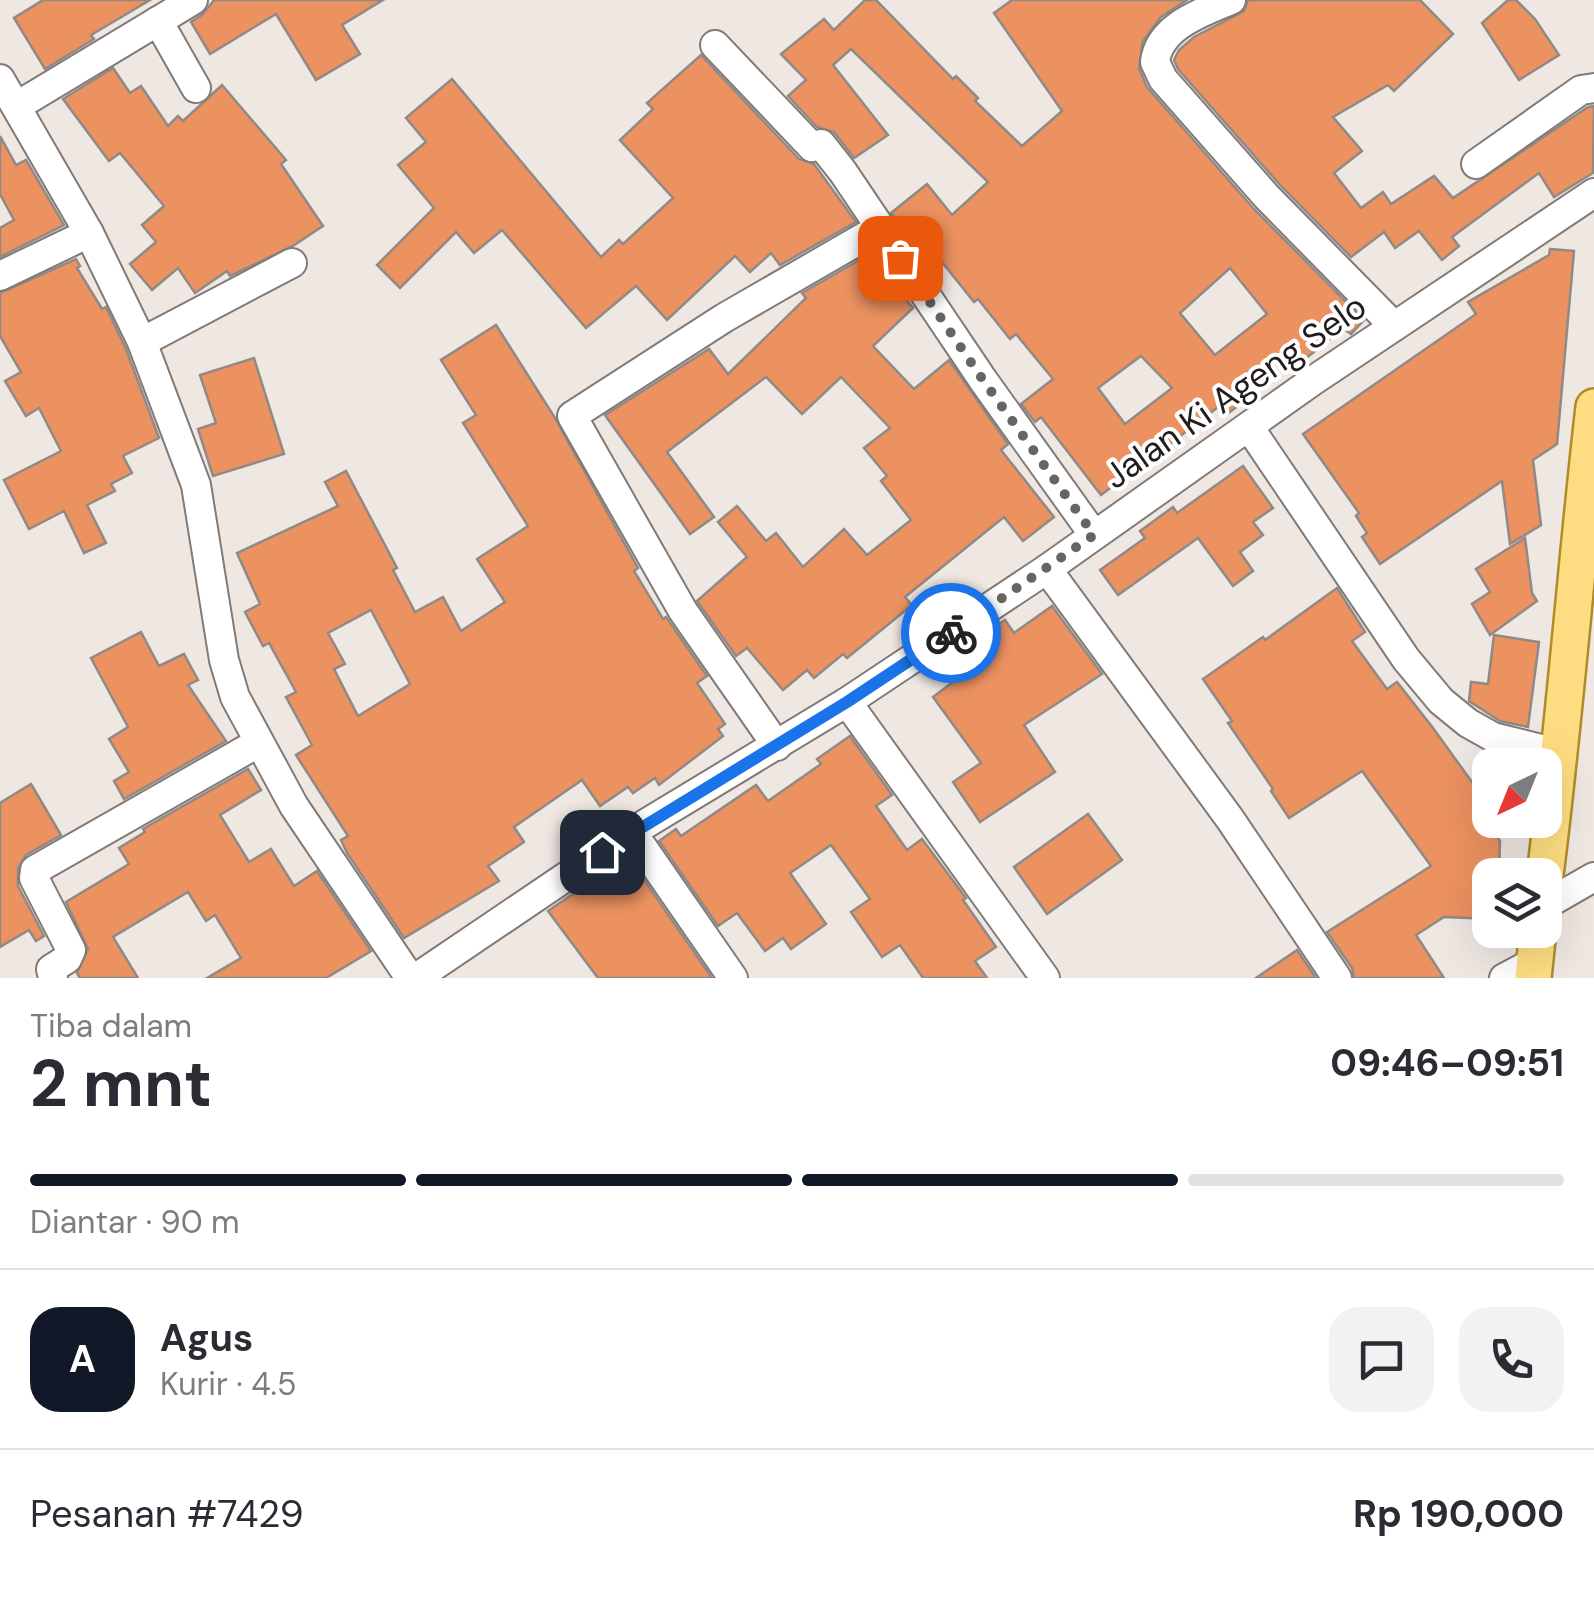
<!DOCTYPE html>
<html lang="id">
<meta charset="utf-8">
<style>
:root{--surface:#fff;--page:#f2f2f3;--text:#2b2b33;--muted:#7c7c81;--line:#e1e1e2;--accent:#111827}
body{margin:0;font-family:"DM Sans",sans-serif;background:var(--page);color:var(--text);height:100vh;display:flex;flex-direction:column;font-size:38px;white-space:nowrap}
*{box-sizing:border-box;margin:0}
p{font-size:32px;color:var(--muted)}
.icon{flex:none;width:55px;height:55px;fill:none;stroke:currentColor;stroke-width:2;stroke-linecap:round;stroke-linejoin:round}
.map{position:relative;height:978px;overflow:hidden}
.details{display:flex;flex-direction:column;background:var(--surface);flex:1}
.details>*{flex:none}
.needle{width:65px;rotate:223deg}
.buttons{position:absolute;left:1472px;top:748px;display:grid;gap:20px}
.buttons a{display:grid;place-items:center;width:90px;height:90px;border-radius:20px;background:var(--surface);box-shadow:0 10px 40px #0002;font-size:50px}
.pin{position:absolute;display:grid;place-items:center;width:85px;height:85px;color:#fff;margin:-42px;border-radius:20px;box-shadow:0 5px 15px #0006}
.courier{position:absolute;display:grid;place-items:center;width:100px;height:100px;margin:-50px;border:8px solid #1a73e8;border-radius:50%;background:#fff;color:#222;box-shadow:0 2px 12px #0007}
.summary em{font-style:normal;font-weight:700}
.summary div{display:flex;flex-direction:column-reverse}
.summary{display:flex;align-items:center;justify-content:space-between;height:170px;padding:0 30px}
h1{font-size:65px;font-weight:700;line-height:75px}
.bar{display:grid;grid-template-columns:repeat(4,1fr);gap:15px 10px;align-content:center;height:120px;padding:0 30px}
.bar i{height:12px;border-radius:8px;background:var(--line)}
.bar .active{background:var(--accent)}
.bar p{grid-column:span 4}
.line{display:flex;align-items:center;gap:25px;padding:0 30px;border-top:2px solid var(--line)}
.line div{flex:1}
.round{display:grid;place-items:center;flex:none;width:105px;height:105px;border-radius:30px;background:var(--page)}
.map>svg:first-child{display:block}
</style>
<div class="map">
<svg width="1594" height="978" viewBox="0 0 1594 978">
<rect width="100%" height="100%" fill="#efe7e2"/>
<g fill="#ec9260" stroke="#918985" stroke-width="2.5" fill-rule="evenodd">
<polygon points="43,0 150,0 91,35 94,39 45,69 14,18"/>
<polygon points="214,0 383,0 342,25 360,54 316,80 276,14 210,54 191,22 203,14"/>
<path d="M865,0H876L953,79L956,76L978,98L975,101L1022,146L1062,111L994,13L1012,0H1187L1161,17L1143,41L1139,68L1147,87L1254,209L1364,320L1351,334L1343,328L1304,360L1293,346L1241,387L1249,397L1226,415L1218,407L1157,454L1160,458L1140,473L1137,468L1101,495L1041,417L1035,422L1021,404L1053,379L1016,334L1010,339L978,299L974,302L918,232L910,239L891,213L927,184L952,215L988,182L851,49L833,65L888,135L854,158L834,132L817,127L788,96L806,80L781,54L824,19L834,30ZM1230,268L1267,314L1215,355L1180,313ZM1141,356L1172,388L1125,424L1098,388Z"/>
<polygon points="1248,0 1420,0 1453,34 1394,91 1388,85 1333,117 1362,151 1334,173 1361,208 1383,192 1391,204 1434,176 1453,198 1588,107 1594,106 1593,173 1554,197 1539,173 1452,237 1459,246 1442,260 1419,231 1395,248 1384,232 1351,257 1280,185 1178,69 1174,60 1179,50 1194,37 1244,11"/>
<polygon points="1508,0 1516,0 1535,19 1559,55 1519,80 1482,23"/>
<polygon points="701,55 799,159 814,164 856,222 780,265 771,253 750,272 735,256 667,320 636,286 586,328 502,230 474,253 456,232 400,288 377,265 434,208 398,165 426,142 406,118 452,79 601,257 619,240 623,244 673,198 620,140 653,109 647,103"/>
<polygon points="113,68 130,93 141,86 168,126 178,116 183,121 222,85 286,160 281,164 323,226 293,246 230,276 227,271 195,293 178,268 152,290 130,264 156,242 142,225 164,206 120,153 109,161 63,99"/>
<polygon points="0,136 16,165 26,160 64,225 0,257 0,228 14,220 0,194"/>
<polygon points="1550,249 1574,251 1557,444 1533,460 1541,525 1510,544 1502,481 1380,564 1362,537 1367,533 1356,516 1359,513 1303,434 1476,314 1468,302 1549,255"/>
<polygon points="875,251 884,264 879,268 913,308 873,346 914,389 949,360 1008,444 1001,450 1054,517 1023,541 1004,517 905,597 912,605 847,658 843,654 814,678 807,670 783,690 747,648 736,656 697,601 747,557 718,522 737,506 766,541 776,533 803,567 844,529 867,555 911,520 881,481 887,476 864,448 890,428 841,377 802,414 766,377 667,452 714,517 690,534 605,415 709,349 728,374 806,298 802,293"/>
<polygon points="76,259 80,266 77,268 102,309 106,307 126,349 159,438 123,456 132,473 111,484 115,491 87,505 106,543 84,553 64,511 29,529 4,480 61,451 39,408 26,416 5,381 21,372 0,336 0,293"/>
<path d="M496,325L555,418L638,568L634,571L663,619L666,617L707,676L697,683L725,724L718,729L723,736L659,785L655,778L633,793L628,787L600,806L582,780L514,827L524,842L488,866L499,881L404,938L347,853L341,840L348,836L296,755L312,745L286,697L296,692L269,643L263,646L245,612L260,604L237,553L338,506L325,482L346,471L397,568L393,570L415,612L443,597L461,631L505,602L477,559L528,526L463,423L476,415L441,360ZM371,610L410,684L358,716L334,669L345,664L328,633Z"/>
<polygon points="254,358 284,454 213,476 198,429 216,423 200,375"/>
<polygon points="1243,466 1273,508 1253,522 1263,535 1240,552 1253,571 1233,586 1198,538 1118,595 1100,570 1145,538 1140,531 1173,507 1177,513"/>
<polygon points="1525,538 1532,593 1537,601 1490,635 1472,604 1490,592 1476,569"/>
<polygon points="1337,588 1365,632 1352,641 1387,689 1397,682 1433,728 1490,807 1490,827 1500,841 1499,875 1490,875 1490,919 1444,917 1416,935 1444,978 1354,978 1352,968 1327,932 1431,866 1362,771 1289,818 1271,791 1273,789 1228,723 1232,721 1203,679 1263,637 1265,640"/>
<polygon points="1052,606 1102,674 1024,725 1055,772 980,822 953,782 981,763 933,697 982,660 970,644 1005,620 1014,633"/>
<polygon points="141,632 159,666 184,654 198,680 188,685 226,741 124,799 114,781 129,772 109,739 128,727 91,658"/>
<polygon points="1494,635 1539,642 1528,727 1500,721 1469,701 1471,682 1488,684"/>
<polygon points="850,736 892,795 876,806 907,850 922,839 966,898 963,900 996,947 975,961 987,978 923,978 900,945 882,957 851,912 870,899 831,845 790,873 826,924 791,949 783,938 765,951 737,913 718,926 659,841 676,829 681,836 756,785 768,801 821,764 817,759"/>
<polygon points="248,769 261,790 220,815 249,862 271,849 294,886 317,871 371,951 326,978 207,978 241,958 215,915 206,921 188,892 113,937 138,978 80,978 77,973 88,949 66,902 129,864 119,848 145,832 143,829"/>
<polygon points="31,784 61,835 26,855 18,868 18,886 44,936 36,941 29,930 0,947 0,803"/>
<polygon points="1088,814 1122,860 1047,914 1014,867"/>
<polygon points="631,861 712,978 598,978 548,911 619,862 623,867"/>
<polygon points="1297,950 1316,978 1256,978"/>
</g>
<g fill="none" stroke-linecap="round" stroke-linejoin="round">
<defs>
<g id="minor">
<path d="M1231,0C1203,12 1159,26 1155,62L1163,79L1267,197L1394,326"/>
<polyline points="158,21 196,88"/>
<polyline points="715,45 812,147 821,144 843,172 983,380 1094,535"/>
<polyline points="0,79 89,233 142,342 196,485 224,660 235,697 294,806 410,978"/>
<polyline points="17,106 193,0"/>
<polyline points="1476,164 1581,90 1594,88"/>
<polyline points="0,276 89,233"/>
<polyline points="142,342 292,263"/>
<polyline points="1249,427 1406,659 1441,701 1468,723 1493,737 1561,754"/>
<polyline points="1047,569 1230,819 1337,978"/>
<polyline points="847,702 1045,978"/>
<polyline points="777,746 683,611 572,416 724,318 880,228"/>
<polyline points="632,832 733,978"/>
<polyline points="1545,905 1594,877"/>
<polyline points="53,978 51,969 67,959 71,950 34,878 35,870 258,743"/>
<polyline points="416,978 632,832 847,702 1047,569 1314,380 1594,193"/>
<polyline points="1504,978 1534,962"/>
</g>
<g id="major">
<path d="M1545,875C1565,719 1576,563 1594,407"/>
<polyline points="1533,978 1538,930"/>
</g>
</defs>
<use href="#minor" stroke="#817a76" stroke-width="32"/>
<use href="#major" stroke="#b08c28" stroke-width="40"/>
<use href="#minor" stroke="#fff" stroke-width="28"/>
<use href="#major" stroke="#fedd82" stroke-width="35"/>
</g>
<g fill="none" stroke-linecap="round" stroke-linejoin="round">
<polyline stroke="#686461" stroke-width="10" stroke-dasharray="0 18" points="900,258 983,380 1094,535 951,633"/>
<polyline stroke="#1a73e8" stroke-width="12" points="602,852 847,702 951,633"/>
</g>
<g text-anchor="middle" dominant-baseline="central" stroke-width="8" stroke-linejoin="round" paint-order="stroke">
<g font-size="35" fill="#201d1c" stroke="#fff">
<text transform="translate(1235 391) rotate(-35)">Jalan Ki Ageng Selo</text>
</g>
</g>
</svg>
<div class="buttons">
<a><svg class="needle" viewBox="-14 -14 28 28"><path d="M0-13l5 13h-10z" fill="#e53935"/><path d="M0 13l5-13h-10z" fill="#7c7c81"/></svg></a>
<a><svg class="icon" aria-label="layers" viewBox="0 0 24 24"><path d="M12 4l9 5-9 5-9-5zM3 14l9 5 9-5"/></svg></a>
</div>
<div class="pin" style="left:900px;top:258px;background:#ea580c"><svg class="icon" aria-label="bag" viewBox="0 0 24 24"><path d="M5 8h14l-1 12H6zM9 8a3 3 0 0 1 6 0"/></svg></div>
<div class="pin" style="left:602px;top:852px;background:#1f2937"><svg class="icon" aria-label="home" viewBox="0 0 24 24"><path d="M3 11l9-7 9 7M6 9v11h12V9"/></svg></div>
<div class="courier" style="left:951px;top:633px"><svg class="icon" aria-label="bike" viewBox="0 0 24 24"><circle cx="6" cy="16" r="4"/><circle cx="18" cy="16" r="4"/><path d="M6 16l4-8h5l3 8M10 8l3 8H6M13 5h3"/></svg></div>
</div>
<section class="details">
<div class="summary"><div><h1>2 mnt</h1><p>Tiba dalam</p></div><em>09:46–09:51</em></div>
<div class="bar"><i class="active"></i><i class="active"></i><i class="active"></i><i></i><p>Diantar · 90 m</p></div>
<div class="line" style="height:180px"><b class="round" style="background:var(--accent);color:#fff">A</b><div><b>Agus</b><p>Kurir · 4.5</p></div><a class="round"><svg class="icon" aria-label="chat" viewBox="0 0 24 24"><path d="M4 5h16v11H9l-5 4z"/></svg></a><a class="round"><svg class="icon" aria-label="phone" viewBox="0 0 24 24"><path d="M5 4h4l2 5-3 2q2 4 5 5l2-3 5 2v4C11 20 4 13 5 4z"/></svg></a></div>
<div class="line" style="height:130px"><div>Pesanan #7429</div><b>Rp 190,000</b></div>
</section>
